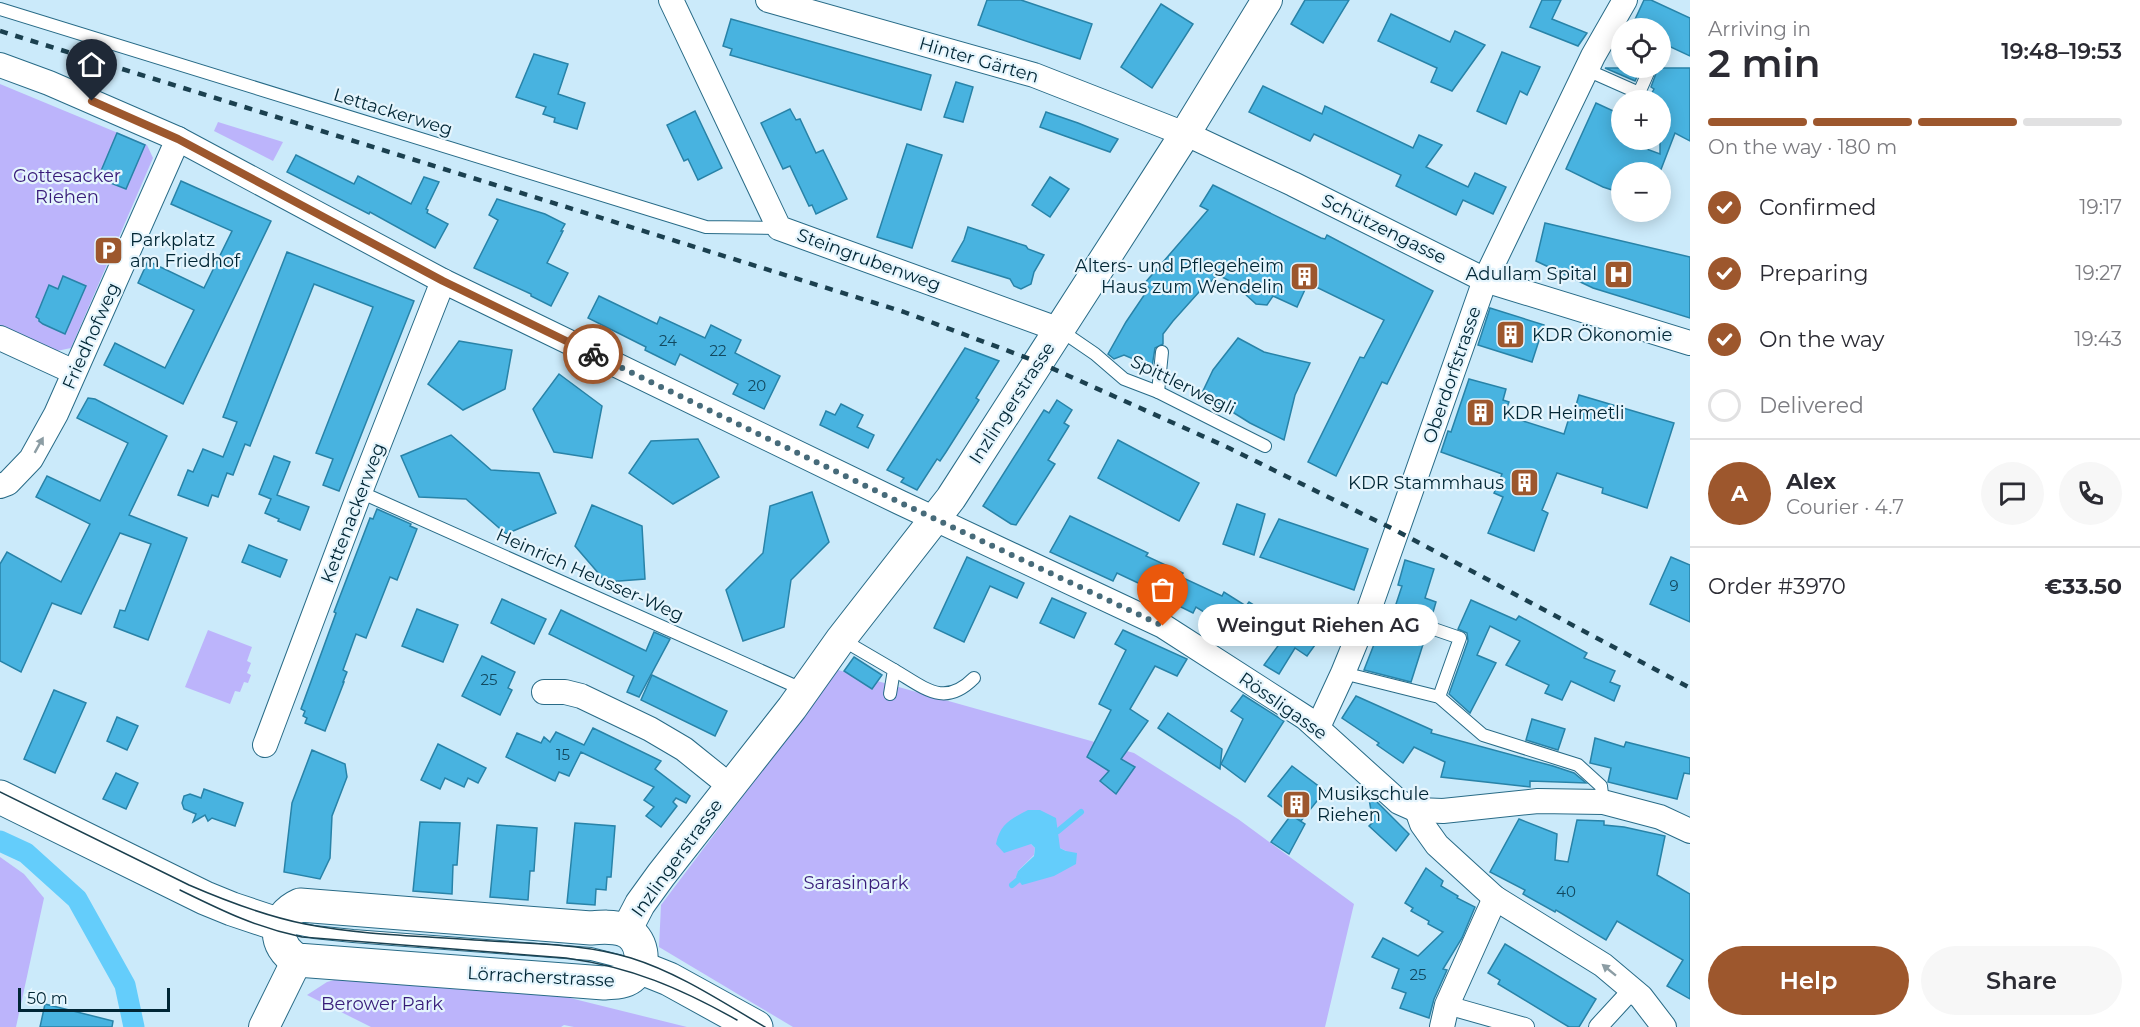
<!DOCTYPE html>
<meta charset="utf-8">
<style>
:root{--surface:#fff;--page:#f7f7f7;--text:#2b2b33;--muted:#7c7c81;--line:#e1e1e2;--accent:#9d572d}
body{margin:0;font-family:Montserrat,sans-serif;background:var(--page);color:var(--text);height:100vh;display:flex;flex-direction:column;font-size:22px;white-space:nowrap}
*{box-sizing:border-box;margin:0}
p{font-size:20px;color:var(--muted)}
.icon{flex:none;width:33px;height:33px;fill:none;stroke:currentColor;stroke-width:2;stroke-linecap:round;stroke-linejoin:round}
.map{position:relative;flex:1;overflow:hidden}
.details{display:flex;flex-direction:column;background:var(--surface);width:450px}
.details>*{flex:none}
.controls{position:absolute;left:1611px;top:18px;display:grid;gap:12px}
.controls a{display:grid;place-items:center;width:60px;height:60px;border-radius:50%;background:var(--surface);box-shadow:0 3px 15px #0003;font-size:30px}
.scale{position:absolute;left:18px;bottom:15px;width:152px;box-sizing:border-box;padding-left:6px;border:3px solid #002635;border-top:0;font-size:16px;line-height:21px;white-space:nowrap;color:#002635;-webkit-text-stroke:4px #e5f5fd;paint-order:stroke}
.pin{position:absolute;display:grid;place-items:center;width:51px;height:51px;color:#fff;margin:-62px -26px;border-radius:50% 50% 50% 0;rotate:-45deg;box-shadow:0 0 6px #0007}
.pin .icon{rotate:45deg}
.courier{position:absolute;display:grid;place-items:center;width:60px;height:60px;margin:-30px;border:4px solid #9d572d;border-radius:50%;background:#fff;color:#222;box-shadow:0 2px 8px #0007}
.bubble{position:absolute;height:42px;border-radius:21px;background:var(--surface);box-shadow:0 3px 15px #0003;font-size:20px;font-weight:600;line-height:42px;text-align:center}
.head em{font-style:normal;font-weight:600}
.head div{display:flex;flex-direction:column-reverse}
.head{display:flex;align-items:center;justify-content:space-between;height:102px;padding:0 18px}
h1{font-size:39px;font-weight:600;line-height:45px}
.bar{display:grid;grid-template-columns:repeat(4,1fr);gap:9px 6px;align-content:center;height:72px;padding:0 18px}
.bar i{height:8px;border-radius:4px;background:var(--line)}
.bar .selected{background:var(--accent)}
.bar p{grid-column:span 4}
.line{display:flex;align-items:center;gap:15px;padding:0 18px;border-top:2px solid var(--line)}
.line div{flex:1}
.round{display:grid;place-items:center;flex:none;width:63px;height:63px;border-radius:32px;background:var(--page)}
ol{padding:0 18px;list-style:none}
li{display:flex;align-items:center;gap:18px;height:66px}
li p{margin-inline-start:auto}
li .icon{padding:6px;border-radius:50%;background:var(--accent);color:#fff;stroke-width:4}
li:last-child{color:var(--muted)}
li i{width:33px;height:33px;border:3px solid var(--line);border-radius:50%}
.button{display:flex;gap:12px;margin-top:auto;padding:12px 18px}
.button a{flex:1;height:69px;border-radius:36px;background:var(--accent);color:#fff;font-size:24px;font-weight:600;line-height:69px;text-align:center}
.button a+a{background:var(--page);color:var(--text)}
main{display:flex;flex:1;min-height:0}
.map>svg:first-child{display:block}
</style>
<main>
<div class="map">
<svg width="1690" height="1027" viewBox="0 0 1690 1027">
<rect width="100%" height="100%" fill="#cbeafa"/>
<g fill="#bcb4fb" fill-rule="evenodd">
<polygon points="0,84 147,145 153,158 71,348 52,352 0,327"/>
<polygon points="218,122 283,142 273,161 214,131"/>
<polygon points="208,630 252,647 247,661 251,663 247,673 251,675 248,683 244,682 240,692 235,691 230,704 185,687"/>
<path d="M838,670L1134,753L1238,819L1354,904L1325,1027H793L659,947L661,905ZM1031,844L1060,848L1066,851L1017,877L1018,871L1034,855L1035,848Z"/>
<polygon points="0,857 24,874 44,898 16,1027 0,1027"/>
<polygon points="338,979 562,996 687,1027 574,1027 564,1025 561,1027 371,1027 307,995 327,982"/>
</g>
<path fill="#64cdfb" d="M1028,810H1040L1056,818L1060,848L1066,851L1077,853L1076,864L1054,876L1022,885L1016,877L1018,871L1034,856L1035,848L1031,844L1004,853L996,844C1000,824 1011,819 1028,810Z"/>
<g fill="none" stroke-linecap="round" stroke-linejoin="round">
<g stroke="#64cdfb" stroke-width="6">
<polyline points="1058,831 1081,812"/>
<polyline points="1012,885 1018,880"/>
</g>
<polyline stroke="#64cdfb" stroke-width="21" points="0,841 26,853 77,899 125,985 134,1027"/>
</g>
<g fill="#48b3e0" stroke="#2883a8" stroke-width="1.5">
<polygon points="987,0 1021,0 1092,24 1080,59 978,25"/>
<polygon points="1305,0 1349,0 1323,43 1291,24"/>
<polygon points="1542,0 1561,0 1552,19 1587,33 1578,46 1530,27"/>
<polygon points="1644,0 1651,0 1690,18 1690,56 1660,42 1660,28 1631,28"/>
<polygon points="1161,4 1193,24 1152,88 1121,67"/>
<polygon points="1391,14 1450,42 1455,31 1485,45 1452,91 1431,82 1437,68 1378,41"/>
<polygon points="731,19 931,75 921,110 730,55 732,49 723,46"/>
<polygon points="1502,52 1540,67 1527,95 1520,91 1506,124 1477,111"/>
<polygon points="534,54 568,64 558,94 585,103 577,129 554,122 555,118 543,114 546,107 516,97"/>
<polygon points="1605,68 1641,68 1635,81"/>
<polygon points="1658,68 1690,68 1690,141 1675,133 1660,172 1622,172 1621,193 1603,187 1566,169 1596,103 1622,115 1622,140 1660,154 1660,100 1648,100 1654,89 1651,87"/>
<polygon points="956,82 973,87 963,122 944,117"/>
<polygon points="1263,86 1322,114 1325,106 1413,148 1419,135 1442,145 1426,167 1468,187 1475,173 1506,187 1493,214 1463,200 1456,215 1396,186 1401,175 1314,134 1310,141 1249,112"/>
<polygon points="790,109 796,120 800,119 816,153 823,150 847,199 816,214 812,205 809,206 790,166 783,169 761,123"/>
<polygon points="695,111 722,168 698,180 688,159 684,161 667,125"/>
<polygon points="1046,112 1078,123 1118,139 1110,152 1065,136 1040,127"/>
<polygon points="117,133 145,145 126,189 98,178"/>
<polygon points="907,144 942,155 912,248 877,237"/>
<polygon points="296,155 354,184 358,176 411,204 424,177 439,182 426,209 428,210 427,213 448,224 435,248 370,212 369,214 287,172"/>
<polygon points="1050,177 1069,189 1050,217 1032,205"/>
<polygon points="181,181 271,221 183,404 104,365 115,343 165,368 194,310 138,283 148,261 204,288 232,231 171,204"/>
<polygon points="1213,185 1321,238 1325,239 1327,235 1433,291 1387,384 1382,382 1336,476 1308,462 1360,357 1364,358 1384,320 1308,283 1297,307 1273,296 1267,305 1256,304 1232,282 1218,275 1199,292 1173,321 1163,334 1163,344 1155,348 1152,367 1124,355 1114,359 1108,354 1126,322 1149,288 1144,284 1208,210 1200,206"/>
<polygon points="497,199 545,214 565,224 561,231 563,231 547,263 568,273 551,306 531,296 531,294 474,268 498,220 489,215"/>
<polygon points="1545,223 1690,257 1690,318 1593,288 1536,261"/>
<polygon points="968,227 1026,246 1028,249 1044,255 1034,272 1031,284 1021,289 1014,286 1010,279 952,261 964,240"/>
<polygon points="287,252 414,301 339,491 323,485 333,459 316,453 373,307 314,284 250,446 245,444 233,475 227,473 218,497 212,495 208,506 178,495 188,470 193,472 203,449 223,457 237,422 223,417"/>
<polygon points="63,276 86,286 65,334 43,324 39,321 39,319 36,317 49,285 58,289"/>
<polygon points="599,296 657,324 660,317 705,338 711,325 741,340 735,353 780,376 764,409 733,394 738,384 680,354 675,365 645,350 646,347 588,318"/>
<polygon points="1490,308 1544,325 1532,362 1478,345"/>
<polygon points="1238,338 1264,352 1310,363 1295,395 1284,440 1250,423 1202,393 1213,370"/>
<polygon points="459,341 512,350 505,389 463,410 428,384"/>
<polygon points="965,348 999,361 976,398 979,400 946,452 940,461 937,459 917,490 901,482 904,478 887,470"/>
<polygon points="559,374 602,406 592,458 554,452 533,409"/>
<polygon points="1469,379 1506,389 1503,400 1509,402 1504,415 1564,434 1569,418 1572,419 1579,395 1674,423 1647,508 1602,493 1603,488 1557,473 1542,510 1548,513 1534,551 1488,533 1503,497 1494,493 1502,474 1441,452 1448,431 1451,432"/>
<polygon points="88,398 95,399 167,436 129,515 187,538 148,640 114,627 120,610 125,611 151,544 120,533 81,614 52,603 21,672 0,661 0,564 7,552 61,582 90,524 36,497 47,476 100,501 128,443 77,418"/>
<polygon points="1057,400 1072,410 1064,423 1069,426 1048,460 1055,464 1016,525 1011,524 983,506 1044,410 1049,413"/>
<polygon points="841,404 863,415 857,427 874,435 868,448 820,425 826,411 835,415"/>
<polygon points="451,435 491,470 539,473 556,513 506,534 466,499 419,497 401,456"/>
<polygon points="698,439 719,477 673,504 629,473 651,441"/>
<polygon points="1118,440 1199,483 1179,521 1098,478"/>
<polygon points="274,456 290,462 277,495 309,507 300,530 278,521 279,519 265,513 271,499 259,494"/>
<polygon points="812,492 829,542 791,580 784,627 743,641 726,590 763,553 770,506"/>
<polygon points="1237,504 1265,514 1254,555 1223,544"/>
<polygon points="592,505 642,526 645,579 606,582 575,546"/>
<polygon points="377,509 411,524 410,526 417,529 397,580 390,577 366,638 356,634 343,670 347,672 343,682 344,682 325,731 305,723 307,718 303,716 305,711 301,709 336,613 334,612 370,518 373,519"/>
<polygon points="1070,516 1148,553 1146,556 1183,573 1181,577 1222,596 1224,592 1246,606 1249,602 1265,612 1250,636 1235,626 1233,630 1196,607 1193,613 1169,601 1170,598 1117,573 1113,581 1050,552"/>
<polygon points="1279,519 1368,549 1354,590 1260,557"/>
<polygon points="249,545 287,560 280,577 242,562"/>
<polygon points="967,557 1024,583 1017,598 990,586 964,642 934,628"/>
<polygon points="1671,557 1690,565 1690,622 1650,604"/>
<polygon points="1405,560 1434,569 1425,598 1436,602 1431,619 1395,607 1402,586 1398,585"/>
<polygon points="1052,598 1086,613 1074,638 1040,623"/>
<polygon points="502,599 546,619 534,644 491,623"/>
<polygon points="1471,600 1516,620 1519,616 1587,653 1584,658 1615,671 1610,682 1620,686 1614,701 1571,681 1562,700 1545,693 1549,685 1506,665 1520,641 1490,626 1477,655 1496,663 1470,713 1449,694 1468,641 1467,633 1458,629"/>
<polygon points="417,609 458,625 443,662 402,646"/>
<polygon points="561,610 646,651 654,632 670,639 639,697 627,692 634,676 549,634"/>
<polygon points="1302,613 1313,620 1309,625 1323,634 1307,656 1295,648 1279,674 1264,665"/>
<polygon points="1390,623 1426,635 1411,682 1364,670 1380,629 1387,632"/>
<polygon points="1123,630 1187,659 1177,676 1155,666 1130,709 1148,721 1121,759 1135,767 1116,794 1100,781 1109,771 1087,757 1111,710 1099,704 1126,650 1115,644"/>
<polygon points="482,656 515,672 508,688 512,690 500,715 462,696"/>
<polygon points="854,657 882,675 872,689 844,671"/>
<polygon points="652,675 727,711 715,736 641,700"/>
<polygon points="54,690 86,703 55,773 24,759"/>
<polygon points="1243,695 1284,721 1245,782 1221,764 1243,719 1231,711"/>
<polygon points="1356,696 1432,730 1431,733 1553,766 1574,773 1586,783 1530,781 1530,787 1441,777 1445,762 1414,747 1403,763 1377,745 1379,743 1342,718"/>
<polygon points="1168,713 1222,749 1220,769 1158,728"/>
<polygon points="117,717 138,726 127,750 107,741"/>
<polygon points="1532,719 1565,729 1558,750 1526,740"/>
<polygon points="593,728 661,761 655,769 690,796 686,803 676,798 673,802 677,806 661,827 646,816 654,807 644,800 654,787 581,752 569,776 559,772 555,781 506,757 517,733 541,743 544,737 550,742 556,732 584,745"/>
<polygon points="1595,738 1624,747 1626,742 1690,758 1690,774 1684,773 1677,799 1608,782 1611,768 1590,763"/>
<polygon points="438,744 486,768 478,783 468,778 464,787 445,778 440,789 421,780"/>
<polygon points="312,750 345,764 347,777 332,816 330,858 320,879 284,872 292,803"/>
<polygon points="1292,766 1325,791 1301,821 1268,796"/>
<polygon points="116,773 138,783 126,809 103,799"/>
<polygon points="204,789 243,803 235,826 212,818 208,821 205,815 193,822 196,814 184,809 182,803 184,796 190,794 201,798"/>
<polygon points="1368,793 1409,834 1396,851 1369,826 1373,822"/>
<polygon points="1291,815 1305,824 1289,854 1271,842"/>
<polygon points="1519,819 1557,834 1555,860 1568,862 1577,820 1604,821 1604,825 1624,827 1665,836 1657,875 1690,894 1690,999 1667,986 1683,960 1617,921 1606,940 1556,910 1555,912 1523,894 1525,890 1490,872"/>
<polygon points="420,822 460,823 457,865 453,865 452,894 413,891"/>
<polygon points="575,823 615,826 611,877 607,877 606,890 596,889 595,905 567,903"/>
<polygon points="497,825 537,828 534,871 530,871 528,900 490,897"/>
<polygon points="1426,868 1443,881 1441,886 1458,896 1457,898 1475,907 1462,938 1443,969 1447,970 1434,999 1429,1018 1400,1008 1406,993 1392,988 1399,969 1372,957 1383,938 1418,956 1443,932 1428,924 1429,921 1411,911 1413,908 1405,903"/>
<polygon points="1505,944 1596,999 1579,1027 1569,1027 1498,984 1500,980 1488,973"/>
<polygon points="45,1004 113,1021 112,1027 40,1027"/>
</g>
<g fill="none" stroke-linecap="round" stroke-linejoin="round">
<defs>
<g id="service">
<polyline points="0,9 706,227 779,228"/>
<polyline points="1587,70 1639,93 1650,68"/>
<polyline points="1060,330 1095,354 1124,379 1158,392 1265,446"/>
<polyline points="1158,392 1162,352"/>
<polyline points="360,492 804,690"/>
<polyline points="1370,607 1460,638 1439,697"/>
<polyline points="841,639 894,670 890,694"/>
<path d="M894,670C925,688 944,708 974,678"/>
<polyline points="1343,673 1439,697 1483,735 1578,765 1601,786 1603,802"/>
<polyline points="281,925 314,932 353,936 591,954 638,966"/>
</g>
<g id="pedestrian">
<polyline points="1447,1005 1525,1027"/>
<polyline points="1598,1027 1632,990"/>
</g>
<g id="minor">
<polyline points="671,0 779,228 1060,330"/>
<polyline points="768,0 1034,75 1195,138 1293,184 1485,280 1690,343"/>
<polyline points="0,65 49,83 178,139 443,281 899,502 1163,626 1306,718 1399,802 1417,810 1443,811 1538,801 1603,802 1660,817 1690,831"/>
<polyline points="0,338 74,372"/>
<polyline points="0,486 8,483 31,459 56,414 178,139"/>
<polyline points="544,692 565,692 581,696 650,729 684,749 730,786"/>
<polyline points="1318,727 1343,673 1370,607 1485,280 1593,56 1625,0"/>
<polyline points="265,745 360,492 443,281"/>
<polyline points="1417,810 1422,824 1437,845 1495,898 1603,965 1641,997 1664,1027"/>
<polyline points="1442,1027 1447,1005 1495,898"/>
</g>
<g id="tertiary">
<polyline points="626,931 640,904 661,875 792,708 841,639 951,498 1185,134 1267,0"/>
<polyline points="264,1027 297,960"/>
</g>
<g id="secondary">
<polyline points="0,797 205,898 232,909 280,925"/>
<path d="M300,905L591,928C602,927 613,926 624,930C642,937 648,965 631,977C623,983 613,982 604,983L297,960C273,946 273,917 300,905Z"/>
<polyline points="639,967 669,979 756,1027"/>
</g>
</defs>
<use href="#service" stroke="#286b87" stroke-width="14"/>
<use href="#pedestrian" stroke="#286b87" stroke-width="20"/>
<use href="#minor" stroke="#286b87" stroke-width="26"/>
<use href="#tertiary" stroke="#286b87" stroke-width="32"/>
<use href="#secondary" stroke="#286b87" stroke-width="35"/>
<use href="#service" stroke="#fff" stroke-width="12"/>
<use href="#pedestrian" stroke="#fff" stroke-width="18"/>
<use href="#minor" stroke="#fff" stroke-width="24"/>
<use href="#tertiary" stroke="#fff" stroke-width="30"/>
<use href="#secondary" stroke="#fff" stroke-width="33"/>
<g stroke="#1b404f" stroke-width="1.5">
<path d="M0,792L189,885C226,901 265,916 305,924C366,936 430,936 491,941C538,944 586,944 631,958C679,973 722,1002 765,1027"/>
<path d="M180,890C223,911 255,927 302,937L566,958C631,967 680,988 737,1020"/>
</g>
<polyline stroke="#1b404f" stroke-width="4.5" stroke-dasharray="8 8" stroke-linecap="butt" points="0,31 904,312 1038,362 1229,448 1397,531 1690,688"/>
</g>
<defs><path id="oneway-solid" d="M-6-.8H1V-3.2L6.5 0L1 3.2V.8H-6Z" transform="scale(1.5)"/></defs>
<g fill="#8c9da4">
<use href="#oneway-solid" transform="translate(39 445) rotate(-61)"/>
<use href="#oneway-solid" transform="translate(1609 970) rotate(-141)"/>
</g>
<g fill="none" stroke-linecap="round" stroke-linejoin="round">
<polyline stroke="#476b7a" stroke-width="6" stroke-dasharray="0 10.8" points="593,354 899,502 1163,626"/>
<polyline stroke="#9d572d" stroke-width="8" points="92,101 178,139 443,281 593,354"/>
</g>
<defs>
<symbol id="parking-square" viewBox="-11 -11 22 22"><rect x="-9" y="-9" width="18" height="18" rx="4" fill="#9d572d" stroke="#e5f5fd"/><path d="M-3.5-5.5H1a3.5 3.5 0 0 1 0 7H-1V5.5H-3.5ZM-1-3.4V-.6H.8a1.4 1.4 0 0 0 0-2.8Z" fill="#fff"/></symbol>
<symbol id="hospital-square" viewBox="-11 -11 22 22"><rect x="-9" y="-9" width="18" height="18" rx="4" fill="#9d572d" stroke="#e5f5fd"/><path d="M-5-5h3v3.5h4V-5h3V5h-3V1.5h-4V5h-3Z" fill="#fff"/></symbol>
<symbol id="building-square" viewBox="-11 -11 22 22"><rect x="-9" y="-9" width="18" height="18" rx="4" fill="#9d572d" stroke="#e5f5fd"/><path d="M-4-6H4V6H1V3H-1V6H-4ZM-2.5-4.3h1.7v1.8h-1.7ZM.8-4.3h1.7v1.8H.8ZM-2.5-1h1.7V.8h-1.7ZM.8-1h1.7V.8H.8Z" fill="#fff"/></symbol>
</defs>
<g fill-rule="evenodd">
<use href="#parking-square" x="92" y="234" width="33" height="33"/>
<use href="#hospital-square" x="1602" y="258" width="33" height="33"/>
<use href="#building-square" x="1288" y="260" width="33" height="33"/>
<use href="#building-square" x="1494" y="318" width="33" height="33"/>
<use href="#building-square" x="1464" y="396" width="33" height="33"/>
<use href="#building-square" x="1508" y="466" width="33" height="33"/>
<use href="#building-square" x="1280" y="788" width="33" height="33"/>
</g>
<g text-anchor="middle" dominant-baseline="central" stroke-width="4.5" stroke-linejoin="round" paint-order="stroke">
<g font-size="15" fill="#124960">
<text x="668" y="340">24</text>
<text x="718" y="350">22</text>
<text x="757" y="385">20</text>
<text x="1674" y="585">9</text>
<text x="489" y="679">25</text>
<text x="563" y="754">15</text>
<text x="1566" y="891">40</text>
<text x="1418" y="974">25</text>
</g>
<g font-size="18" fill="#002635" stroke="#e5f5fd">
<text transform="translate(979 60) rotate(16)">Hinter Gärten</text>
<text transform="translate(393 112) rotate(17)">Lettackerweg</text>
<text transform="translate(1384 229) rotate(26)">Schützengasse</text>
<text transform="translate(869 260) rotate(20)">Steingrubenweg</text>
<text transform="translate(91 336) rotate(-66)">Friedhofweg</text>
<text transform="translate(1452 375) rotate(-71)">Oberdorfstrasse</text>
<text transform="translate(1183 385) rotate(26)">Spittlerwegli</text>
<text transform="translate(1012 403) rotate(-57)">Inzlingerstrasse</text>
<text transform="translate(353 513) rotate(-69)">Kettenackerweg</text>
<text transform="translate(590 575) rotate(24)">Heinrich Heusser-Weg</text>
<text transform="translate(1283 706) rotate(35)">Rössligasse</text>
<text transform="translate(677 858) rotate(-54)">Inzlingerstrasse</text>
<text transform="translate(541 977) rotate(3)">Lörracherstrasse</text>
</g>
<g font-size="18" fill="#381c79" stroke="#e5f5fd">
<text x="67" y="176">Gottesacker<tspan x="67" dy="21">Riehen</tspan></text>
<text x="856" y="883">Sarasinpark</text>
<text x="382" y="1004">Berower Park</text>
</g>
<g font-size="18" fill="#002635" stroke="#e5f5fd" text-anchor="start">
<text x="130" y="240">Parkplatz<tspan x="130" dy="21">am Friedhof</tspan></text>
<text x="1284" y="266" text-anchor="end">Alters- und Pflegeheim<tspan x="1284" dy="21">Haus zum Wendelin</tspan></text>
<text x="1597" y="274" text-anchor="end">Adullam Spital</text>
<text x="1532" y="335">KDR Ökonomie</text>
<text x="1502" y="413">KDR Heimetli</text>
<text x="1504" y="483" text-anchor="end">KDR Stammhaus</text>
<text x="1317" y="794">Musikschule<tspan x="1317" dy="21">Riehen</tspan></text>
</g>
</g>
</svg>
<div class="controls">
<a><svg class="icon" aria-label="locate" viewBox="0 0 24 24"><circle cx="12" cy="12" r="6"/><path d="M12 2v4M12 18v4M2 12h4M18 12h4"/></svg></a>
<a>+</a>
<a>−</a>
</div>
<div class="scale">50 m</div>
<div class="pin" style="left:1163px;top:626px;background:#ea580c"><svg class="icon" aria-label="bag" viewBox="0 0 24 24"><path d="M5 8h14l-1 12H6zM9 8a3 3 0 0 1 6 0"/></svg></div>
<div class="pin" style="left:92px;top:101px;background:#1f2937"><svg class="icon" aria-label="home" viewBox="0 0 24 24"><path d="M3 11l9-7 9 7M6 9v11h12V9"/></svg></div>
<div class="courier" style="left:593px;top:354px"><svg class="icon" aria-label="bike" viewBox="0 0 24 24"><circle cx="6" cy="16" r="4"/><circle cx="18" cy="16" r="4"/><path d="M6 16l4-8h5l3 8M10 8l3 8H6M13 5h3"/></svg></div>
<div class="bubble" style="left:1198px;top:604px;width:240px">Weingut Riehen AG</div>
</div>
<section class="details">
<div class="head"><div><h1>2 min</h1><p>Arriving in</p></div><em>19:48–19:53</em></div>
<div class="bar"><i class="selected"></i><i class="selected"></i><i class="selected"></i><i></i><p>On the way · 180 m</p></div>
<ol>
<li><svg class="icon" aria-label="check" viewBox="0 0 24 24"><path d="M5 12l5 5 9-10"/></svg>Confirmed<p>19:17</p></li>
<li><svg class="icon" aria-label="check" viewBox="0 0 24 24"><path d="M5 12l5 5 9-10"/></svg>Preparing<p>19:27</p></li>
<li><svg class="icon" aria-label="check" viewBox="0 0 24 24"><path d="M5 12l5 5 9-10"/></svg>On the way<p>19:43</p></li>
<li><i></i>Delivered</li>
</ol>
<div class="line" style="height:108px"><b class="round" style="background:var(--accent);color:#fff">A</b><div><b>Alex</b><p>Courier · 4.7</p></div><a class="round"><svg class="icon" aria-label="chat" viewBox="0 0 24 24"><path d="M4 5h16v11H9l-5 4z"/></svg></a><a class="round"><svg class="icon" aria-label="phone" viewBox="0 0 24 24"><path d="M5 4h4l2 5-3 2q2 4 5 5l2-3 5 2v4C11 20 4 13 5 4z"/></svg></a></div>
<div class="line" style="height:78px"><div>Order #3970</div><b>€33.50</b></div>
<div class="button"><a>Help</a><a>Share</a></div>
</section>
</main>
